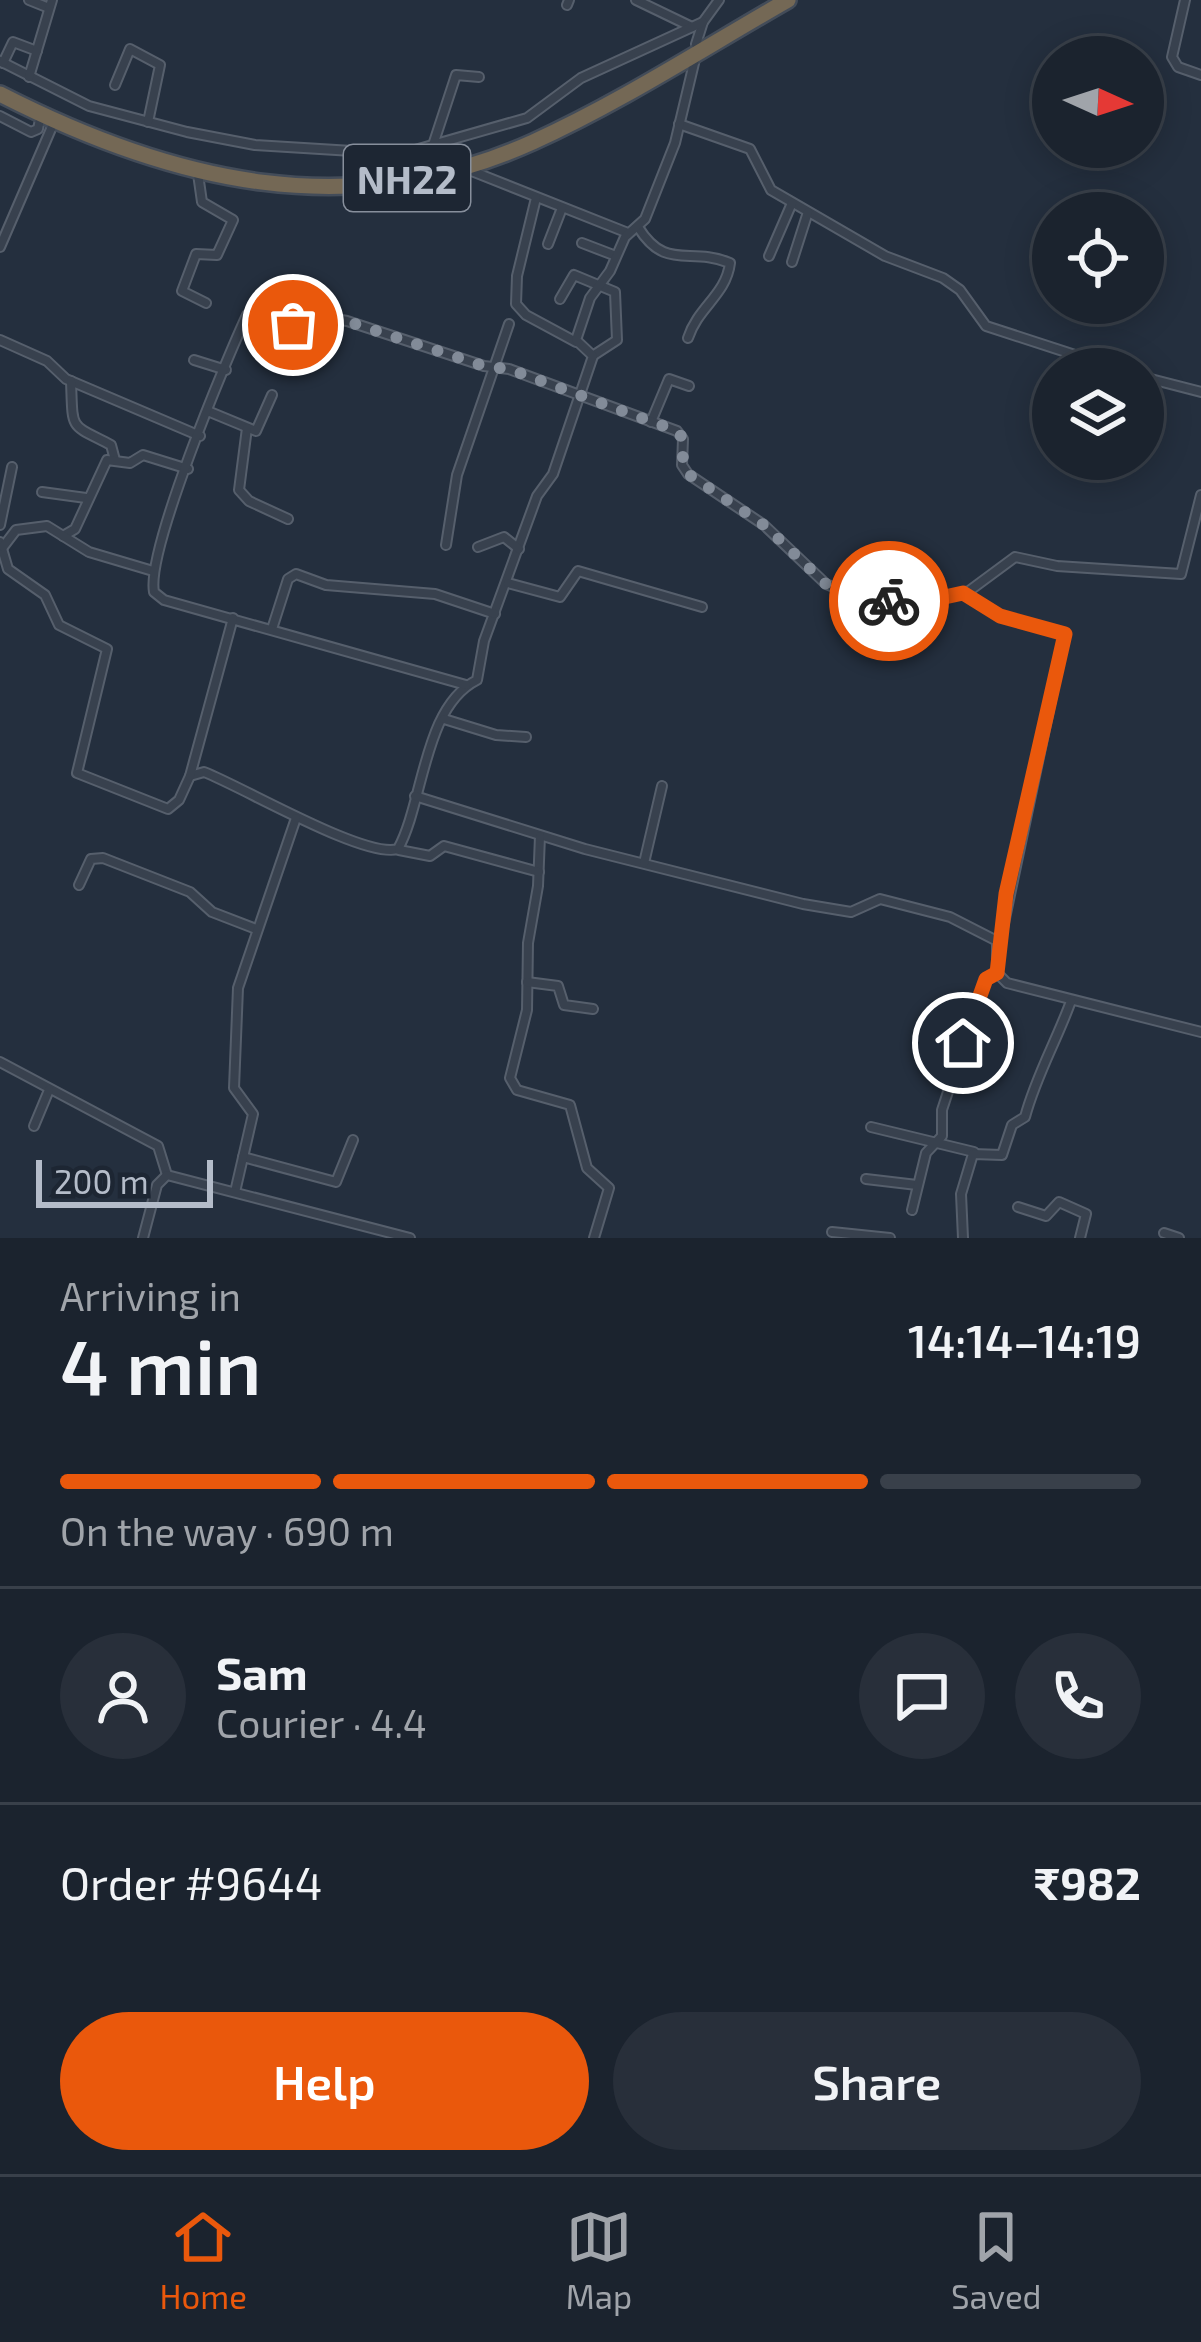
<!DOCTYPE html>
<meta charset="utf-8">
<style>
:root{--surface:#1b232e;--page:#282f3a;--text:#f1f3f6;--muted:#a0a4aa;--line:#39404a;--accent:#ea580c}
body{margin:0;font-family:"Exo 2",sans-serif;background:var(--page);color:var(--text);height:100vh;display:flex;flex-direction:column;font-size:45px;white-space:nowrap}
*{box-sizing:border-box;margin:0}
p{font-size:39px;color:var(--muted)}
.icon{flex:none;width:66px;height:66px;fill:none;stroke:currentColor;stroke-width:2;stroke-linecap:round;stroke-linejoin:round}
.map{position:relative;height:1238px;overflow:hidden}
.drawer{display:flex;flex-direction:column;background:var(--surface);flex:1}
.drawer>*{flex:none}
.needle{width:78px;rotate:93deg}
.fabs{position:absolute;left:1032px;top:36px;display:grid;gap:24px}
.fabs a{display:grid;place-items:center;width:132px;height:132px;border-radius:50%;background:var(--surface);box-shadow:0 6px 30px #0003,0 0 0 3px var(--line);font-size:60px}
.scale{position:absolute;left:36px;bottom:30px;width:177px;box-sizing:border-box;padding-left:12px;border:6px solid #b4bcc9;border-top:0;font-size:33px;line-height:42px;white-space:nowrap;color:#b4bcc9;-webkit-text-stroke:9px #1d2633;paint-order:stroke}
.pin{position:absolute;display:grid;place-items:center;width:102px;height:102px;color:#fff;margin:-51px;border:6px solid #fff;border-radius:50%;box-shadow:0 3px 12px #0007}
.courier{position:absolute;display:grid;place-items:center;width:120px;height:120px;margin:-60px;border:9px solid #ea580c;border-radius:50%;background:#fff;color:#222;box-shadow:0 3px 15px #0007}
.headline em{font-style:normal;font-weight:600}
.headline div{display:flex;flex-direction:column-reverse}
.headline{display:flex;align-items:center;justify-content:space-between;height:204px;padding:0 60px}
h1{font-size:78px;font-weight:600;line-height:90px}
.bar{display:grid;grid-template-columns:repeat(4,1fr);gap:18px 12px;align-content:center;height:144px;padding:0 60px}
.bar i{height:15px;border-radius:9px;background:var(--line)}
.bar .active{background:var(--accent)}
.bar p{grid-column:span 4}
.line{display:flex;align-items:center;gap:30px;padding:0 60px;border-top:3px solid var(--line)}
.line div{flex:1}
.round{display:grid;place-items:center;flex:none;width:126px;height:126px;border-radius:63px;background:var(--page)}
.action{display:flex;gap:24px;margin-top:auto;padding:24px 60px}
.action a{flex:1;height:138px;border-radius:72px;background:var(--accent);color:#fff;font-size:48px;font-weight:600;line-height:138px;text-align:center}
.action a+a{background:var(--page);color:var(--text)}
.tab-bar{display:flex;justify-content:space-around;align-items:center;height:168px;border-top:3px solid var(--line);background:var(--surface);font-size:33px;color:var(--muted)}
.tab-bar a{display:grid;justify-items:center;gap:6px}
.tab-bar .active{color:var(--accent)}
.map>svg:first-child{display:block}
</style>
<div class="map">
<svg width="1201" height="1238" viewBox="0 0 1201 1238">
<rect width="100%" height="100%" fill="#242f3e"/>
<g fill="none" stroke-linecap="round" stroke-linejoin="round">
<defs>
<g id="street">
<polyline points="29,0 49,8"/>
<polyline points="636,0 692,27"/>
<polyline points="1185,0 1172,57 1178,67 1201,75"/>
<polyline points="567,5 569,0"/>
<polyline points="696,44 703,22 719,0"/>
<polyline points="0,61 89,106 187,132 255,145 401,154 527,118 581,78 703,22"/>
<polyline points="3,63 13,42 37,51"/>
<polyline points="29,77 52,0"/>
<polyline points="115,85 130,49 160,65 148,122"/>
<polyline points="0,116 31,132 38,129 41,115"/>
<polyline points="679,124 750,149 771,190 885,256 943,278 960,290 986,326 1118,369"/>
<polyline points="433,145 456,75 479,77"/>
<polyline points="464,168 628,233"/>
<polyline points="198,174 202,202 233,220 217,255 196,254 182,291 206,303"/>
<polyline points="536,198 517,276 516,304 526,315 576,342"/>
<path d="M638,227C666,272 689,246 730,263C726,295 698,307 688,338"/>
<polyline points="582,243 616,256"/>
<polyline points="548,244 562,208"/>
<polyline points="0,247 54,122"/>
<polyline points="769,256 792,203"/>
<polyline points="792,262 808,212"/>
<polyline points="560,299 574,275 615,292 617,340 594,355"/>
<polyline points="0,340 47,361 66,379 200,436"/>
<polyline points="194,360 226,370"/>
<polyline points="1143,377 1201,392"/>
<path d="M71,381C73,432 69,423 111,445L115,460"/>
<polyline points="210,412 256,431 272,395"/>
<polyline points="651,422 669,379 689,386"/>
<polyline points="247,428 239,490 249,501 288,519"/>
<polyline points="42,492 86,498"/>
<polyline points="0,525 12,467"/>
<polyline points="63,536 75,529 107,460 130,463 143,455 188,469"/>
<path d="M0,542L8,569L45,595L59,625L107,649L77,773L168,809L179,800L190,776L204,772C243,787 365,859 398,849C424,802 423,707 477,680L484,641L537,496L553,474L593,356L576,340L590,298L610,271L625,237L645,219L675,143L695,59"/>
<polyline points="446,545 457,475 509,324"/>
<polyline points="3,547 16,530 47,526 89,552 153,571"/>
<polyline points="478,547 504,537 519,549"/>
<polyline points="508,583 560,597 578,571 702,607"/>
<polyline points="963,593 1000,616 1065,634 999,947"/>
<polyline points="272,629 288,579 296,574 326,585 435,594 495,614"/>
<path d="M466,685L164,600L154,592C146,551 226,360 247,315L293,325L320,316L347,321L484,366L509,369L677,431L683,439L682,465L688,474L764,525L826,584L855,596L912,603L969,591L1015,557L1057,566L1181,574L1201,495"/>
<polyline points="444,719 496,735 526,737"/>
<polyline points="190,776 233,618"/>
<polyline points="415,796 585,849 803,904 851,912 880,899 950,917 997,941 997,973 1007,983 1201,1032"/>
<polyline points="540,836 538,886 528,943 527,1010 510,1078 517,1090 570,1105 587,1168 609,1188 594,1238"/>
<polyline points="399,850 430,856 444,846 539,872"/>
<polyline points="644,863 662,786"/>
<polyline points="79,885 91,859 103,858 190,892 212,912 256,929"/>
<polyline points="527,982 558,986 564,1005 593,1009"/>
<polyline points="0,1062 158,1146 167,1175"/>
<polyline points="34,1126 49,1090"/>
<polyline points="871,1127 974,1152"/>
<polyline points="243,1157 336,1182 353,1140"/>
<polyline points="866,1179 917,1185"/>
<polyline points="235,1192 253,1114 234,1088 238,988 296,818"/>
<polyline points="1018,1207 1046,1216 1059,1202 1086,1214 1080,1238"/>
<polyline points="912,1210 926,1153 942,1136 942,1110 984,982 997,973"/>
<polyline points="832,1232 890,1238"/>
<polyline points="1164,1233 1179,1238"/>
<polyline points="143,1238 157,1185 167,1175 410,1238"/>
<path d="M963,1238L961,1194L973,1154L1002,1155L1012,1125L1025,1117C1036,1076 1056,1042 1071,1001"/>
</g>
<path id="highway" d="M0,94C172,182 349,225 533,142C621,102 704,48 788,0"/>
</defs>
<use href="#street" stroke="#565f6c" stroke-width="12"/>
<use href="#highway" stroke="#434c59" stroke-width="20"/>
<use href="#street" stroke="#38414e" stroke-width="8"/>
<use href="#highway" stroke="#746855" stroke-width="15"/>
</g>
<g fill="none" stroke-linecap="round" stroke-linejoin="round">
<path stroke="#828b98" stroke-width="12" stroke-dasharray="0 21.6" d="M293,325L320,316L343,320L484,366L509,369L677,431C689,441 677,460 688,474L764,525L826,584L889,601"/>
<polyline stroke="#ea580c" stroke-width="15" points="889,601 922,602 963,593 1000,616 1065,634 1006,894 997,973 986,979 963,1043"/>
</g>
<g text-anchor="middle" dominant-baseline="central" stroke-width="9" stroke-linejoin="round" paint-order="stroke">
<rect fill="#1d2633" stroke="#878f9c" stroke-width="3" x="344" y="145" width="126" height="66" rx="9"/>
<g font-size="39" font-weight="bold" fill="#b4bcc9">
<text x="407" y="178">NH22</text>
</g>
</g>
</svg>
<div class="fabs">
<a><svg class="needle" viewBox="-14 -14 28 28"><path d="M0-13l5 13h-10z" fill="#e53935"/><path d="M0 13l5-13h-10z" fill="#a0a4aa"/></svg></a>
<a><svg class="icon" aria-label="locate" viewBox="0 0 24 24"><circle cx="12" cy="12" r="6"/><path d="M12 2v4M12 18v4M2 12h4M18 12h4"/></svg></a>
<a><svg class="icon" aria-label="layers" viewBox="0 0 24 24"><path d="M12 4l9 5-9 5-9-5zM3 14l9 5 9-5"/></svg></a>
</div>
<div class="scale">200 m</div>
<div class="pin" style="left:293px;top:325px;background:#ea580c"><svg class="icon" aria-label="bag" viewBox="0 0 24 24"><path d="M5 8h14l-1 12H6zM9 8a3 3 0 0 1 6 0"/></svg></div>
<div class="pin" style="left:963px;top:1043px;background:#1f2937"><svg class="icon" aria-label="home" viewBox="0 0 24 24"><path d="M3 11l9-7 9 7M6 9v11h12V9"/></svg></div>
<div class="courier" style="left:889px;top:601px"><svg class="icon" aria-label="bike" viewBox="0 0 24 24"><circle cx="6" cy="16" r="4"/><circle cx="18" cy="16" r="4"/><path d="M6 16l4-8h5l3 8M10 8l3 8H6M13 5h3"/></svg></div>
</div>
<section class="drawer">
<div class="headline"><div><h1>4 min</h1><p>Arriving in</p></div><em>14:14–14:19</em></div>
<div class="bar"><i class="active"></i><i class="active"></i><i class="active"></i><i></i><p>On the way · 690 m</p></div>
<div class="line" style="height:216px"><a class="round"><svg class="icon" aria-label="person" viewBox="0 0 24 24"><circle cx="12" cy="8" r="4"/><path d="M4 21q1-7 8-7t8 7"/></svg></a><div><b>Sam</b><p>Courier · 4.4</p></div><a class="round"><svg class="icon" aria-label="chat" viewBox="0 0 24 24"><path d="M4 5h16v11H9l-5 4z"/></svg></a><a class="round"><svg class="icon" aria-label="phone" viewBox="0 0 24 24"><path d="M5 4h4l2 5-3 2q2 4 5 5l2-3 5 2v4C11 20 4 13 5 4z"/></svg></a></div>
<div class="line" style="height:156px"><div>Order #9644</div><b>₹982</b></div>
<div class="action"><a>Help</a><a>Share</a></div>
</section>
<nav class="tab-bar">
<a class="active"><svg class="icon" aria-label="home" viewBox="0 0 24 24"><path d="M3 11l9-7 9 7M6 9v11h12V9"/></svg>Home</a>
<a><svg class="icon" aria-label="map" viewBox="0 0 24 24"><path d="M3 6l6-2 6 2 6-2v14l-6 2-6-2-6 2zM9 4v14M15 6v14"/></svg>Map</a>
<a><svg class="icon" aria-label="saved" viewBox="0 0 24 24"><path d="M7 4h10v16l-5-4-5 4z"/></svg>Saved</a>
</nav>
